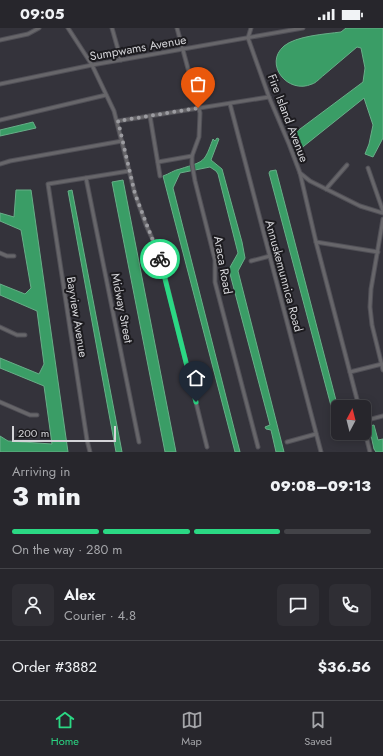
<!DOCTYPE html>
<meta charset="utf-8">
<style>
:root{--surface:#27262c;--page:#2f2e34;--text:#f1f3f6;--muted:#a4a5a9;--line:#434348;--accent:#2bd884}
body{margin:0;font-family:Jost,sans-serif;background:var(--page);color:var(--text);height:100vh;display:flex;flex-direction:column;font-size:15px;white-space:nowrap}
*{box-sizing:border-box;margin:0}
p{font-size:13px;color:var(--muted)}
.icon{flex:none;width:22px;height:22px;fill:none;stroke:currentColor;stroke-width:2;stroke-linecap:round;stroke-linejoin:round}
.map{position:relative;height:424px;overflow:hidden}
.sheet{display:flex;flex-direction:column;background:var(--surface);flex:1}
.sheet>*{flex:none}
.needle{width:26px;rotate:7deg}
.controls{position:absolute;left:331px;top:372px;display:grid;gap:8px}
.controls a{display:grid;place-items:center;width:40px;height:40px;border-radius:6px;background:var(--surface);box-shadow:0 2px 10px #0003,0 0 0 1px var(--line);font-size:20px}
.scale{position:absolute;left:12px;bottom:10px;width:104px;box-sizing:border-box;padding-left:4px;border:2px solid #d4d4d8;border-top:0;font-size:11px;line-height:14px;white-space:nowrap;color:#d4d4d8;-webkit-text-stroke:3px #1c1b1f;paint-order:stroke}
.pin{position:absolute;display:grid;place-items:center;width:34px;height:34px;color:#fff;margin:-41px -17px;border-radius:50% 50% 50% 0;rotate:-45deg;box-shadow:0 0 4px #0007}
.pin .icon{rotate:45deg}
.courier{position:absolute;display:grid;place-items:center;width:40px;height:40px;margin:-20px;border:3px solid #2bd884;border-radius:50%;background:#fff;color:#222;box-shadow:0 1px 5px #0007}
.headline em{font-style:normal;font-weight:800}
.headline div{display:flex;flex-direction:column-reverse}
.headline{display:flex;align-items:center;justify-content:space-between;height:68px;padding:0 12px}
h1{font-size:26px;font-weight:800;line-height:30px}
.bar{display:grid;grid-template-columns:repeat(4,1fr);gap:6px 4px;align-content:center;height:48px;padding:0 12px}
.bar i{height:5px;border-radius:3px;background:var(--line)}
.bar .current{background:var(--accent)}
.bar p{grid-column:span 4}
.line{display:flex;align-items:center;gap:10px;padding:0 12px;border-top:1px solid var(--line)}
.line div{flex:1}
.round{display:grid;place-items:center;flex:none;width:42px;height:42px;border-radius:6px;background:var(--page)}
.status{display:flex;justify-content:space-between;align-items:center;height:28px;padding:0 20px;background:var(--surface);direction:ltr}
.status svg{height:11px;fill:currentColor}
.tabs{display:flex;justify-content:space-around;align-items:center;height:56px;border-top:1px solid var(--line);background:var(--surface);font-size:11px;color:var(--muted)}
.tabs a{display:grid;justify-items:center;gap:2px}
.tabs .current{color:var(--accent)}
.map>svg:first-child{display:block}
</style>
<div class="status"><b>09:05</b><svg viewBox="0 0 49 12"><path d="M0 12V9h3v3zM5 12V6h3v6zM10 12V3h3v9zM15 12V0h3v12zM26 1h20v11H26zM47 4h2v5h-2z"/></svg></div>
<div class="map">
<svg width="383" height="424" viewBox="0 0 383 424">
<rect width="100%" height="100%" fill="#34333b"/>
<g fill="#3a9d66" stroke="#68ae88">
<path d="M346,0H383V110L373,129L365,126L369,116L373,97L364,70L299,122L292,107L363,54L365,40L361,20L357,19C346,28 335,38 324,47C320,50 316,55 312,56C288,67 263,36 284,18C296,8 325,6 341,4Z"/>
<polygon points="33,94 36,100 0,108 0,102"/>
<path d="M217,110L219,111L211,132L222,141L242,214L245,230L238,243L284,424H276L271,402L266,401L265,399L270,397L230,246L229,241L238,225L218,146L216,143L210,139L180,145L173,160L240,424H235L163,148C169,146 174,142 180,141C205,133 204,135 213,111L215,113Z"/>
<polygon points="276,142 338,380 338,404 269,145 270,143"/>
<polygon points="123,152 176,424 165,424 112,154"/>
<polygon points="16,162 31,162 68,424 0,424 0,408 8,413 52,416 44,358 0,340 0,330 39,346 44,336 37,283 0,267 0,256 25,266 31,260 21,202 0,193 0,185 14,189"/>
<polygon points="72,162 122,424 116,424 68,163"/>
<polygon points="374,397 378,412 383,411 383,424 376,424 374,421 369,398"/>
</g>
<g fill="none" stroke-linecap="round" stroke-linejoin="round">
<defs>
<g id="street">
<polyline points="68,0 92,37 114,83 135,166 146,197 159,225 207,419"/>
<polyline points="112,0 121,32"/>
<polyline points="177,0 200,85 199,109 192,128 192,136 195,153 215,232 215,254 258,419"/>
<polyline points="251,0 248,10 269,69 289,116 300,145 310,153 360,178 383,185"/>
<polyline points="0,12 28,6 39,0"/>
<polyline points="0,56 92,37 303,0"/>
<polyline points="230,76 321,424"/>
<polyline points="150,88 160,148"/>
<polyline points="0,92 106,67"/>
<polyline points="118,93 269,69"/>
<polyline points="158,134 192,128"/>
<polyline points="0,136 10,133 122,113"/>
<polyline points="368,140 383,183"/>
<polyline points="300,145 316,214 359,379"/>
<polyline points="86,150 139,414"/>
<polyline points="326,161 347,137"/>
<polyline points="383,191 371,261 370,279 372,297 383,342"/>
<polyline points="316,214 378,224"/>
<polyline points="0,225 7,228 14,228"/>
<polyline points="251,233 270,228"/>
<polyline points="0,299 17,307 25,307"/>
<polyline points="350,344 382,336"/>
<polyline points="0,374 30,387 37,387"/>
<polyline points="364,393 383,388"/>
<polyline points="364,400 370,424"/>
<polyline points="287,414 316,406"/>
<polyline points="90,424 87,412 48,156 129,143"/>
</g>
</defs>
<use href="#street" stroke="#515057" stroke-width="5"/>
<use href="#street" stroke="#67666a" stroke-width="3"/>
</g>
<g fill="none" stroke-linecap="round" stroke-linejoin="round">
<polyline stroke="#9c9ca1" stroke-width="4" stroke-dasharray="0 7.2" points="160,231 135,166 118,93 198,80"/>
<polyline stroke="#2bd884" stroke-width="5" points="160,231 196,374"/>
</g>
<g text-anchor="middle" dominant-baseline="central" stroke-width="4" stroke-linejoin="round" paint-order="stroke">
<g font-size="12" fill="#d4d4d8" stroke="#1c1b1f">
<text transform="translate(138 20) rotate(-10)">Sumpwams Avenue</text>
<text transform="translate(288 90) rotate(69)">Fire Island Avenue</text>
<text transform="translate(223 237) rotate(80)">Araca Road</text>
<text transform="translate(284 248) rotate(75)">Annuskemunnica Road</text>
<text transform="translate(122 280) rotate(79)">Midway Street</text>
<text transform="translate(77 289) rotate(81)">Bayview Avenue</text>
</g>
</g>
</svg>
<div class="controls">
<a><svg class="needle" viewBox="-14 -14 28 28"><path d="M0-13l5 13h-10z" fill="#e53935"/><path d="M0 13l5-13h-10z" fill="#a4a5a9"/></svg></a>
</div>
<div class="scale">200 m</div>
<div class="pin" style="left:198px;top:80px;background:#ea580c"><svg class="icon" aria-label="bag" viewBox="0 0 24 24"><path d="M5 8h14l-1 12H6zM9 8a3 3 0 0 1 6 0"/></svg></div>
<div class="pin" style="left:196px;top:374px;background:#1f2937"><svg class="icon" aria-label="home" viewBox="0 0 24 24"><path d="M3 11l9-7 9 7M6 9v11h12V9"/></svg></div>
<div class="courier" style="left:160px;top:231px"><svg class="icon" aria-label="bike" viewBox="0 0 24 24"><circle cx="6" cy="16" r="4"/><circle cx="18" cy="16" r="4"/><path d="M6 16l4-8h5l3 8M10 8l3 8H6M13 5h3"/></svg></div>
</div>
<section class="sheet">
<div class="headline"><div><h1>3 min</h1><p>Arriving in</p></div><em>09:08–09:13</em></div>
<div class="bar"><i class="current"></i><i class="current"></i><i class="current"></i><i></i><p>On the way · 280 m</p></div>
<div class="line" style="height:72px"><a class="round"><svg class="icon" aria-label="person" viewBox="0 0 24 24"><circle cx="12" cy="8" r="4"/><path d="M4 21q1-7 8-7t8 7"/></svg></a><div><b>Alex</b><p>Courier · 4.8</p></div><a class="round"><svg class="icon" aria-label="chat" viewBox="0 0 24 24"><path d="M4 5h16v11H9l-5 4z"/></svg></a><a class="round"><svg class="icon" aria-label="phone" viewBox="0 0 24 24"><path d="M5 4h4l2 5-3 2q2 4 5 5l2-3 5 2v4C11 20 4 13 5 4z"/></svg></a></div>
<div class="line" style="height:52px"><div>Order #3882</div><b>$36.56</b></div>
</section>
<nav class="tabs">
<a class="current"><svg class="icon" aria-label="home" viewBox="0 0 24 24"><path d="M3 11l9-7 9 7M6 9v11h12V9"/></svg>Home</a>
<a><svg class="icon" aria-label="map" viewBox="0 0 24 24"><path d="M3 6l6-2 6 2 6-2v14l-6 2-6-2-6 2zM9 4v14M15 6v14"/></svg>Map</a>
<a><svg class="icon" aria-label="saved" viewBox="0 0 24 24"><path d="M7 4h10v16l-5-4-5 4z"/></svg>Saved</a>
</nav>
